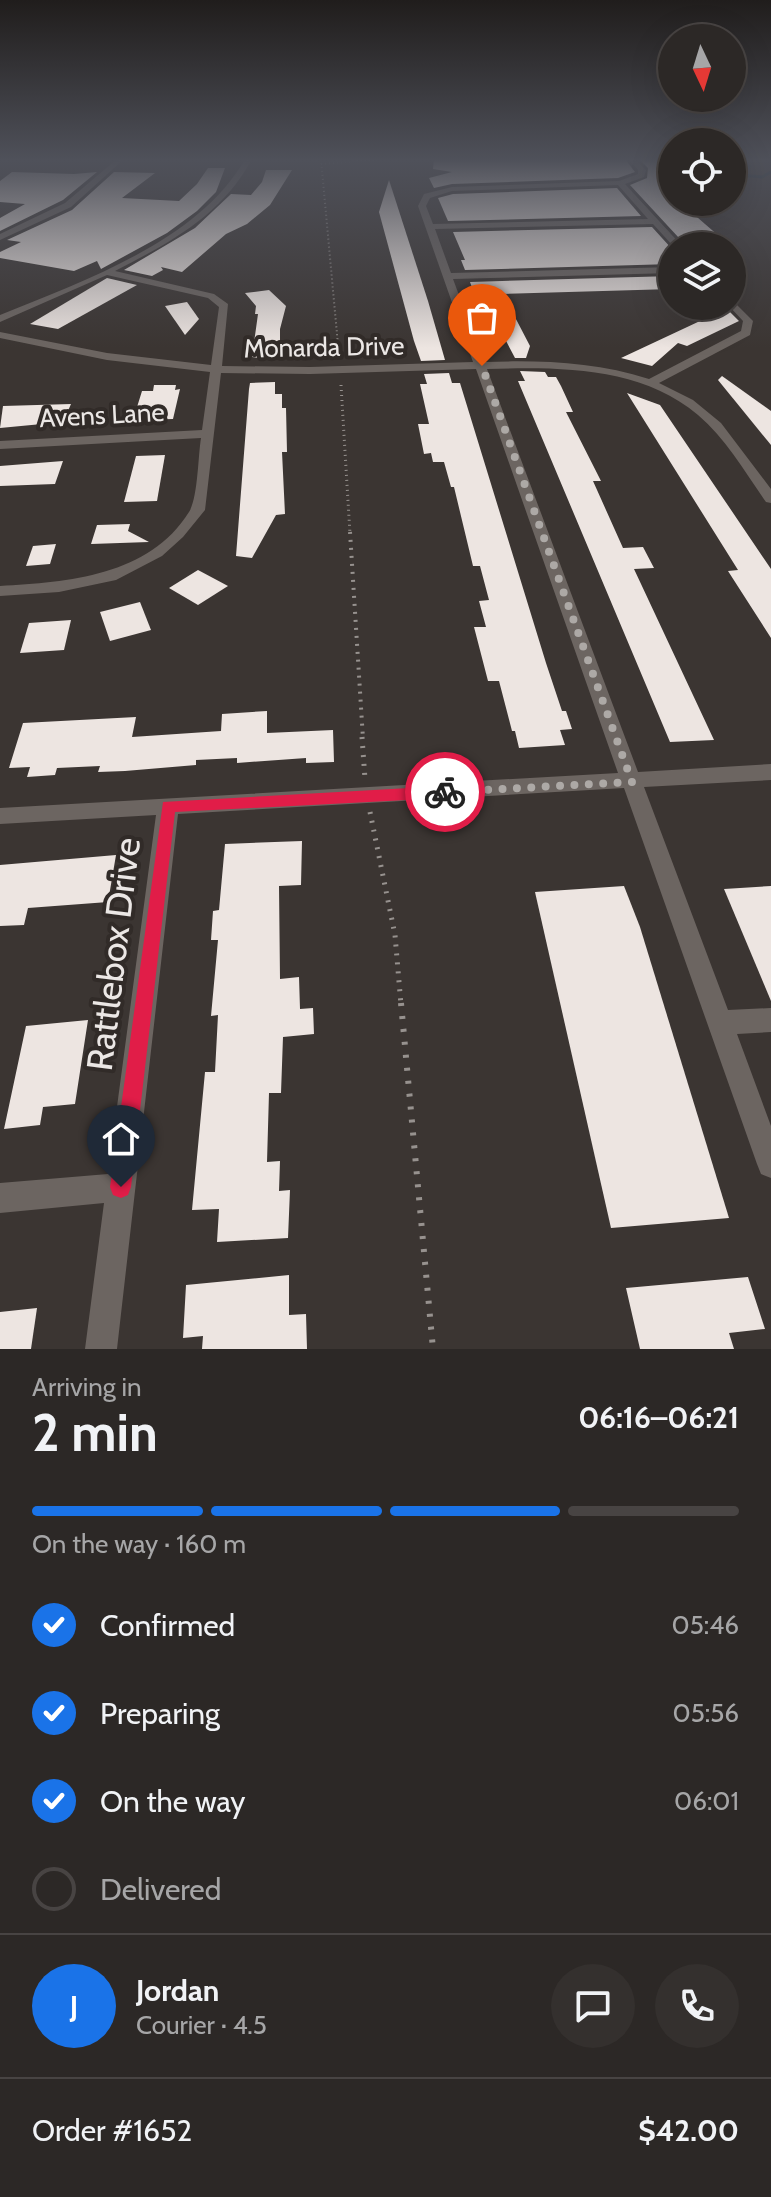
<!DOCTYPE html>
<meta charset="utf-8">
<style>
:root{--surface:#2c2826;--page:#34302e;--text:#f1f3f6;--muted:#a6a6a7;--line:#484443;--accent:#1a73e8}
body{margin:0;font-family:Cabin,sans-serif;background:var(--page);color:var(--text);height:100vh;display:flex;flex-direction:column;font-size:30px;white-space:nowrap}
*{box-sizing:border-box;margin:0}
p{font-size:26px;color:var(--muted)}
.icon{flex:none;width:44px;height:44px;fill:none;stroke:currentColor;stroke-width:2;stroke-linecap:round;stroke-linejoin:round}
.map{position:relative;height:1349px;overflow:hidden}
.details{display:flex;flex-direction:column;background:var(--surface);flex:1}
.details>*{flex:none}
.needle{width:52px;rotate:176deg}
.buttons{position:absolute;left:658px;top:24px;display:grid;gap:16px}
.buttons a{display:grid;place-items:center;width:88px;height:88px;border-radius:50%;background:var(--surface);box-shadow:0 8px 32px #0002,0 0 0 2px var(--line);font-size:40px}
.pin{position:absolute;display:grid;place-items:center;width:68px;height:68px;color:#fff;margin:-82px -34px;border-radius:50% 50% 50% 0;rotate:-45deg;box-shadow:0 0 8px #0007}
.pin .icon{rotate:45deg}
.courier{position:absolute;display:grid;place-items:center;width:80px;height:80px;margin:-40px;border:6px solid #e11d48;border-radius:50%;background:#fff;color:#222;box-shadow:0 2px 10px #0007}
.summary em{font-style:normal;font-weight:700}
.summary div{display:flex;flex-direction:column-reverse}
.summary{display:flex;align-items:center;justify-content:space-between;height:136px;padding:0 32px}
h1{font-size:52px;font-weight:700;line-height:60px}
.bar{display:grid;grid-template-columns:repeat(4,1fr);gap:12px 8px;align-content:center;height:96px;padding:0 32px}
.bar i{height:10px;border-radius:6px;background:var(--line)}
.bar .current{background:var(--accent)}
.bar p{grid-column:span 4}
.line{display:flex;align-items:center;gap:20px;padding:0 32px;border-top:2px solid var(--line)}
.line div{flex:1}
.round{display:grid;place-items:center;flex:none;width:84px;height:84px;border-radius:42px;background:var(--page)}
ol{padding:0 32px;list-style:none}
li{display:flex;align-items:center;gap:24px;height:88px}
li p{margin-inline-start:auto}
li .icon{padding:8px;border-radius:50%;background:var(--accent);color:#fff;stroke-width:4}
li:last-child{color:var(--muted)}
li i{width:44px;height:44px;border:4px solid var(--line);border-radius:50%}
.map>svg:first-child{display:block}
</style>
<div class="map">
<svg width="771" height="1349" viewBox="0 0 771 1349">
<rect width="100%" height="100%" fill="#3b3532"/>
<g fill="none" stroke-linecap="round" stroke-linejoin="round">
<polyline stroke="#0e293c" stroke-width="3" points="732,159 750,166 741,175 762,177 771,172"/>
</g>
<g fill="#ede5e1">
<polygon points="434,159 625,159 635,172 618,178 452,184 434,188 429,178 452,172 433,169"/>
<polygon points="639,159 672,159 672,202 678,202 690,211 720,237 679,238 630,185 647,178 648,168"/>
<polygon points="208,168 225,168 216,192 197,211 167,233 101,269 97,261 74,271 0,258 0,252 21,242 7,240 72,210 114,172 155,173 122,198 179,201 197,184"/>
<polygon points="266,170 292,170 270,205 247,224 226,234 182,272 161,267 163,270 152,276 124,270 195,228 231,194 251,195 262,182"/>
<polygon points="12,172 74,174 97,172 63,200 0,231 0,218 25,204 0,202 0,181"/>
<polygon points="389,180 428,301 445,360 421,361 414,341 379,212"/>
<polygon points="617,188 641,216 448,221 438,198 453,194"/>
<polygon points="652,227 672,249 672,264 465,270 461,260 465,260 453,232"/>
<polygon points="672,276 672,289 503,294 530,346 526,358 515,358 504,337 500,337 480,293 474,293 470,282"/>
<polygon points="107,278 137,285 58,329 30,324"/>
<polygon points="269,290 286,306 280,329 280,356 276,356 276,360 252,357 258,314 255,314 256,306 245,293"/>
<polygon points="187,302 199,319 185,335 165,306"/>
<polygon points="687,306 711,306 718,313 727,309 739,321 687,346 678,343 652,366 621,358 700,321"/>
<polygon points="520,371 545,372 548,377 556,377 561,386 573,412 566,412 601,481 593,481 623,548 643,547 654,568 634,569 714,740 670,742 518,381 525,381"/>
<polygon points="449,373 452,383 460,383 546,663 562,711 566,711 572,729 560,730 565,745 519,748 515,731 512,731 499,681 488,681 474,627 486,627 479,601 489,600 480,566 473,566 454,487 451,487 444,462 433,462 431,453 424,454 418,424 429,424 420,384 427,384 424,374"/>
<polygon points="722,376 771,411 771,445 718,380"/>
<polygon points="275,382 275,394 282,394 282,408 286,408 287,452 282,452 285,514 276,515 252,558 236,556 249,389 250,383"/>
<polygon points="154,385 176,385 175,390 180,389 173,419 133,420 142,391 153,391"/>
<polygon points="627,393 660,405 771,569 771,638 728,571 738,570"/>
<polygon points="71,404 63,422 0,428 3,406"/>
<polygon points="165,455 157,501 124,502 136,456"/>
<polygon points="63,461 55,484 0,486 0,466"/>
<polygon points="130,524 128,531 149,542 91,544 97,525"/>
<polygon points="56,544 50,564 26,566 33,546"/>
<polygon points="198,570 228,586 198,605 169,588"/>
<polygon points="140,602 151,630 110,641 100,612"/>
<polygon points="71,620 64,650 20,653 29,623"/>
<polygon points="267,711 267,733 333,730 334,762 306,763 306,758 237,763 237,758 196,760 196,765 125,771 98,772 100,766 57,768 55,775 27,777 30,767 9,768 23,723 136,717 132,737 221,731 222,714"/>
<polygon points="302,841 301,885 279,886 280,979 299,977 300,1009 313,1008 314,1034 283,1037 281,1093 269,1093 267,1162 280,1161 279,1191 290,1190 288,1238 217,1242 219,1209 192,1210 205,1072 215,1072 218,1015 211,1016 218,940 211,940 213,911 219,910 225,844"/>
<polygon points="116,855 108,902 28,908 24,925 0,926 0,865"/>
<polygon points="624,886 640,927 729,1218 611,1228 535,892"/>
<polygon points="771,886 771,1001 724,889"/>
<polygon points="88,1020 75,1104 43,1107 40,1125 4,1129 26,1026"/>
<polygon points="289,1275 289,1315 306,1314 307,1349 202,1349 203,1336 183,1338 186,1285"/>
<polygon points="748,1277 765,1329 729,1333 734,1349 640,1349 626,1288"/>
<polygon points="37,1308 31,1349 0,1349 0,1312"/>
</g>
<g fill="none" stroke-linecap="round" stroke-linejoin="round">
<g stroke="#97928f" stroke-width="2" stroke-dasharray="1 3" stroke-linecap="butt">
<polyline points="321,159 339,356"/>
<polyline points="321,164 382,159"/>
</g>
<polyline stroke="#97928f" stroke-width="3" stroke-dasharray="1 4" stroke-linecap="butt" points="341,385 350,534"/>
<polyline stroke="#97928f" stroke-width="4" stroke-dasharray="2 6" stroke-linecap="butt" points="350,532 363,739"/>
<g stroke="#97928f" stroke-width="5" stroke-dasharray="2 7" stroke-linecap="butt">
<polyline points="362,737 365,779"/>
<polyline points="370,812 395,935 401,1005"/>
</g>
<polyline stroke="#97928f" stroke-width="6" stroke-dasharray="3 10" stroke-linecap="butt" points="401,1003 433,1349"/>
<g fill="#6c6561" fill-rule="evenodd">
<polygon points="117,159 124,159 71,207 0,240 0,234 65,203"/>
<path d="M245,159H252C221,216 171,242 115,271L214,294L228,304L222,366L310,367L473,362L418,206L424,194L452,187L619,181L638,174V170L628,159H635L646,170L644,177L625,184L682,246H673L653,224L435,229L451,273L672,267V273L453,279L484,362C541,360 595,362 649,379L741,331L743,321L729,306H732V300L753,321L750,335L659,383L693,400L721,423L771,489V503L766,502C745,472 726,439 698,415C640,366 558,367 487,369L638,772L771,764V780L644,787L728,1010L771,1008V1032L737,1034L771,1126V1178L761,1174L757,1164L624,788L178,814L117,1349H85L104,1203L0,1213V1183L108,1174L156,815L0,824V808L618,773L476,369L310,374L221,373L205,510L183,537L162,556L116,580L59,592L0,596V586C68,582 149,576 189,512C198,498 198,456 201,438L0,449V441L202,430L210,372L107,360L0,338V332L107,353L211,365L219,307L208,298L107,275L0,322V315C83,281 199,241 245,159ZM618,185L648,219L433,224L426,206L430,198L452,191Z"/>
</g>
</g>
<linearGradient id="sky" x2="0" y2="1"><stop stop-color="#201d1c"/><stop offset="0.46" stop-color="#4f515a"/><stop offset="1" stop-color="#4f515a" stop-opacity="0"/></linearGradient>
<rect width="771" height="348" fill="url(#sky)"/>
<polygon fill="#e11d48" points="445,786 452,792 445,798 175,812 131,1187 128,1195 121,1198 113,1195 110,1187 163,802"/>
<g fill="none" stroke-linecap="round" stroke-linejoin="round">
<polyline stroke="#ada9a6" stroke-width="8" stroke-dasharray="0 14.4" points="445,792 632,782 482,366"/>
</g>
<g text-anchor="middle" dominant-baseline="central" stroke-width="8" stroke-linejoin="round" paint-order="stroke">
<g font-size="26" fill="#ebe7e5" stroke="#312b28">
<text transform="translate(324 347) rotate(-1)">Monarda Drive</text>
<text transform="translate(102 415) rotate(-3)">Avens Lane</text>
</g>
<g font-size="36" fill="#ebe7e5" stroke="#312b28">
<text transform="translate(113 954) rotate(-83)">Rattlebox Drive</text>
</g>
</g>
</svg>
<div class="buttons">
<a><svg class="needle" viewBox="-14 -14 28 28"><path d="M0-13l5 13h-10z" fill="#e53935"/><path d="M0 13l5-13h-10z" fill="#a6a6a7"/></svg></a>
<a><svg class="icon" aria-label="locate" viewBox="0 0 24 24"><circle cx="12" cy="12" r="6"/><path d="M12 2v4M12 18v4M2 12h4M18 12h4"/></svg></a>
<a><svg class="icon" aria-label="layers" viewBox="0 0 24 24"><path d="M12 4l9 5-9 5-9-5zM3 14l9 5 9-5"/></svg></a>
</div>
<div class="pin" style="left:482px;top:366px;background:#ea580c"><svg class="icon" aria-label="bag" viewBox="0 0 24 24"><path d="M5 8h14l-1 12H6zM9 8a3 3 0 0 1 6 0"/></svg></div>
<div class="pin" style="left:121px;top:1187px;background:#1f2937"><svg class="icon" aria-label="home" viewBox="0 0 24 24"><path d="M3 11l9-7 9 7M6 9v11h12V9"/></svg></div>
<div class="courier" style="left:445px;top:792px"><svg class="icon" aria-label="bike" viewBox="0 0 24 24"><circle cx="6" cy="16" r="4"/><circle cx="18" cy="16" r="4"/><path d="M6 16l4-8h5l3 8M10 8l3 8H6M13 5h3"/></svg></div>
</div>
<section class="details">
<div class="summary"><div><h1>2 min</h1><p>Arriving in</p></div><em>06:16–06:21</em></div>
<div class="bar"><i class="current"></i><i class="current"></i><i class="current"></i><i></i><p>On the way · 160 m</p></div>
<ol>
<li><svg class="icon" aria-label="check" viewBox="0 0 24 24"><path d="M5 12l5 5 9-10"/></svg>Confirmed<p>05:46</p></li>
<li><svg class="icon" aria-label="check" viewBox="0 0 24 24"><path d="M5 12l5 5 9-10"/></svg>Preparing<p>05:56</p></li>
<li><svg class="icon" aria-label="check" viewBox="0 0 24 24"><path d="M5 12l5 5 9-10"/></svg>On the way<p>06:01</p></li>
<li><i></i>Delivered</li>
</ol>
<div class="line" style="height:144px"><b class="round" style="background:var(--accent);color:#fff">J</b><div><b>Jordan</b><p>Courier · 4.5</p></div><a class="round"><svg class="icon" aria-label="chat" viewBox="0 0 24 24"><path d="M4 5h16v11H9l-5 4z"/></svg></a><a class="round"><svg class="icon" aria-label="phone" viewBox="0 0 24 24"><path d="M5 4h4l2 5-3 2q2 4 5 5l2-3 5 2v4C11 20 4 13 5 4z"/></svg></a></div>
<div class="line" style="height:104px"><div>Order #1652</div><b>$42.00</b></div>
</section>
